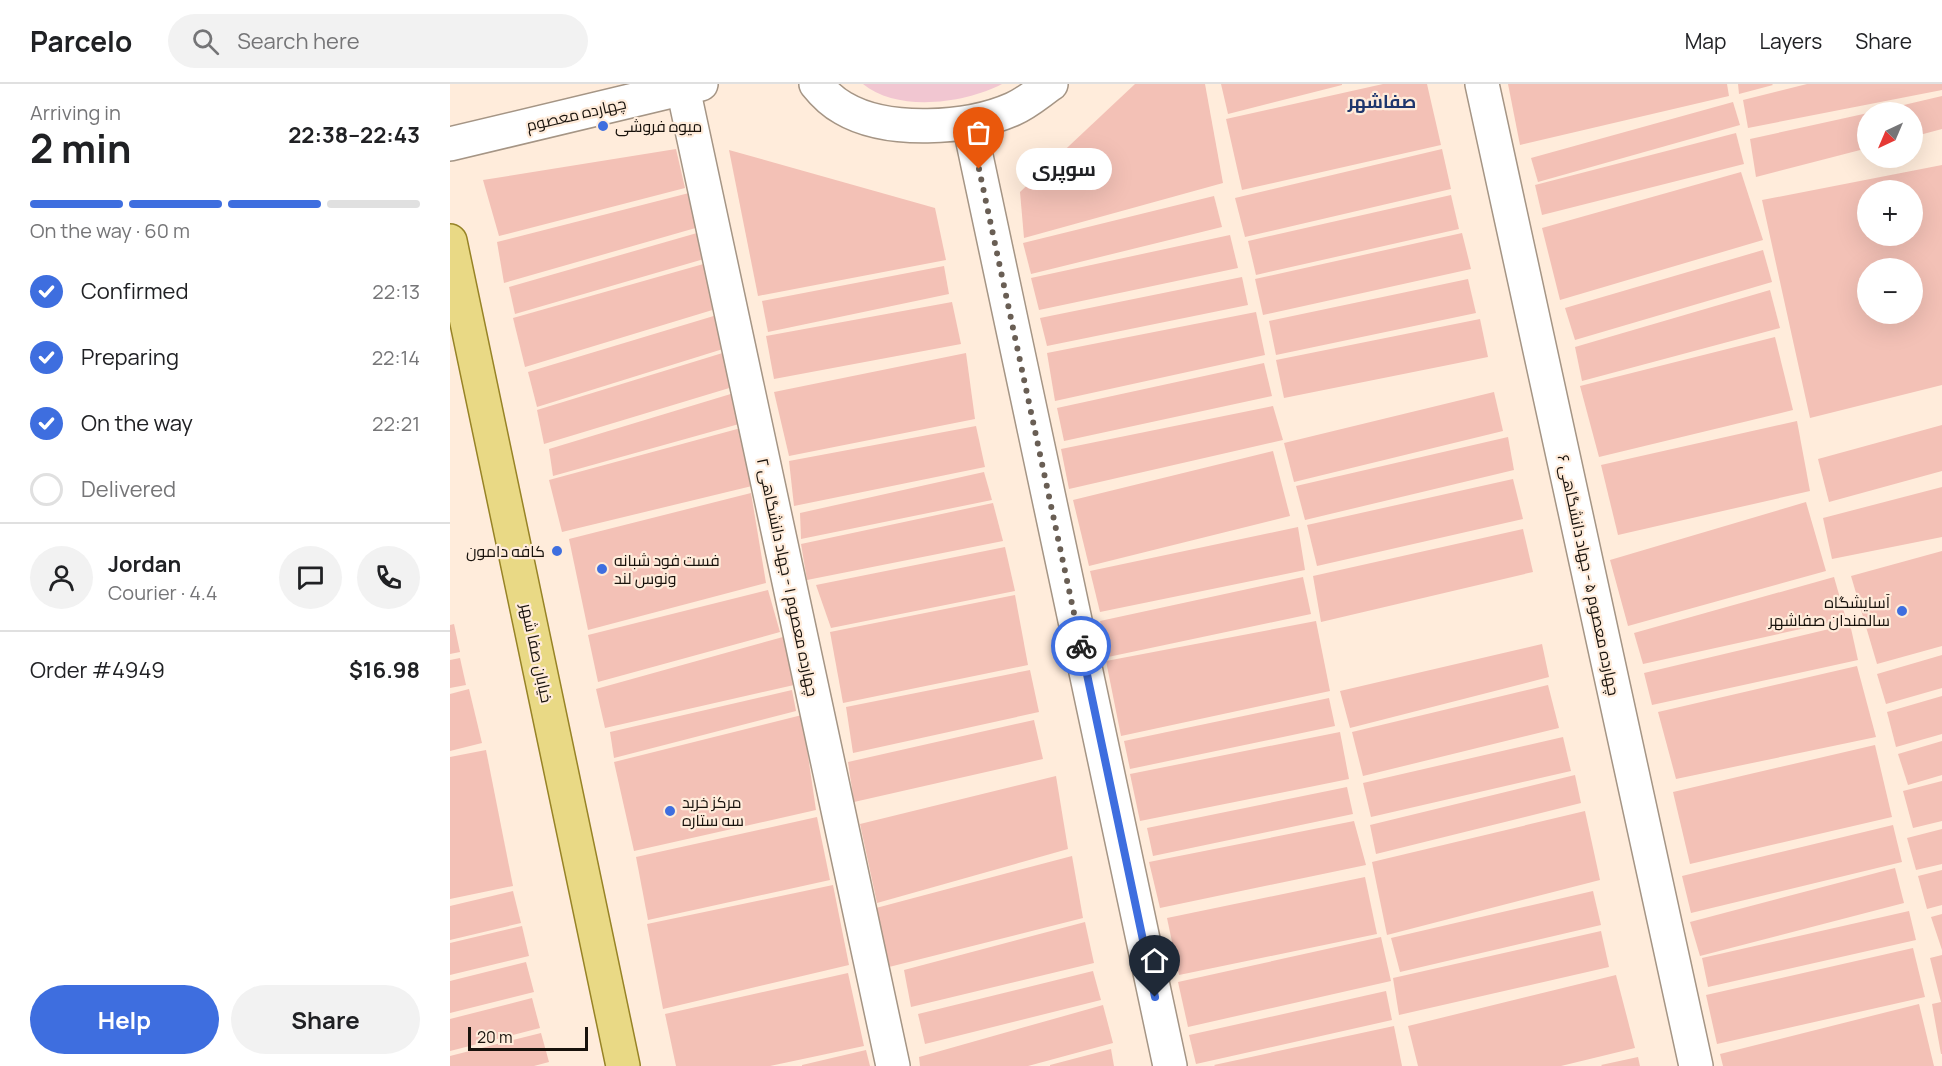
<!DOCTYPE html>
<meta charset="utf-8">
<style>
:root{--surface:#fff;--page:#f2f2f2;--text:#202124;--muted:#757577;--line:#e0e0e0;--accent:#3e6edf}
body{margin:0;font-family:Manrope,Cairo,sans-serif;background:var(--page);color:var(--text);height:100vh;display:flex;flex-direction:column;font-size:22px;white-space:nowrap}
*{box-sizing:border-box;margin:0}
p{font-size:20px;color:var(--muted)}
.icon{flex:none;width:33px;height:33px;fill:none;stroke:currentColor;stroke-width:2;stroke-linecap:round;stroke-linejoin:round}
.map{position:relative;flex:1;overflow:hidden}
.drawer{display:flex;flex-direction:column;background:var(--surface);width:450px}
.drawer>*{flex:none}
.needle{width:39px;rotate:224deg}
.controls{position:absolute;left:1407px;top:18px;display:grid;gap:12px}
.controls a{display:grid;place-items:center;width:66px;height:66px;border-radius:50%;background:var(--surface);box-shadow:0 6px 24px #0002;font-size:30px}
.scale{position:absolute;left:18px;bottom:15px;width:120px;box-sizing:border-box;padding-left:6px;border:3px solid #18120c;border-top:0;font-size:16px;line-height:21px;white-space:nowrap;color:#18120c;-webkit-text-stroke:4px #ffecdb;paint-order:stroke}
.pin{position:absolute;display:grid;place-items:center;width:51px;height:51px;color:#fff;margin:-62px -26px;border-radius:50% 50% 50% 0;rotate:-45deg;box-shadow:0 0 6px #0007}
.pin .icon{rotate:45deg}
.courier{position:absolute;display:grid;place-items:center;width:60px;height:60px;margin:-30px;border:4px solid #3e6edf;border-radius:50%;background:#fff;color:#222;box-shadow:0 2px 8px #0007}
.bubble{position:absolute;height:42px;border-radius:21px;background:var(--surface);box-shadow:0 6px 24px #0002;font-size:20px;font-weight:700;line-height:42px;text-align:center}
.headline em{font-style:normal;font-weight:700}
.headline div{display:flex;flex-direction:column-reverse}
.headline{display:flex;align-items:center;justify-content:space-between;height:102px;padding:0 30px}
h1{font-size:39px;font-weight:700;line-height:45px}
.bar{display:grid;grid-template-columns:repeat(4,1fr);gap:9px 6px;align-content:center;height:72px;padding:0 30px}
.bar i{height:8px;border-radius:4px;background:var(--line)}
.bar .on{background:var(--accent)}
.bar p{grid-column:span 4}
.line{display:flex;align-items:center;gap:15px;padding:0 30px;border-top:2px solid var(--line)}
.line div{flex:1}
.round{display:grid;place-items:center;flex:none;width:63px;height:63px;border-radius:32px;background:var(--page)}
ol{padding:0 30px;list-style:none}
li{display:flex;align-items:center;gap:18px;height:66px}
li p{margin-inline-start:auto}
li .icon{padding:6px;border-radius:50%;background:var(--accent);color:#fff;stroke-width:4}
li:last-child{color:var(--muted)}
li i{width:33px;height:33px;border:3px solid var(--line);border-radius:50%}
.action{display:flex;gap:12px;margin-top:auto;padding:12px 30px}
.action a{flex:1;height:69px;border-radius:36px;background:var(--accent);color:#fff;font-size:24px;font-weight:700;line-height:69px;text-align:center}
.action a+a{background:var(--page);color:var(--text)}
header{display:flex;align-items:center;gap:36px;box-sizing:border-box;height:84px;padding:0 30px;background:var(--surface);border-bottom:2px solid var(--line)}
header strong{font-size:28px}
nav{display:flex;gap:33px;margin-inline-start:auto;font-size:21px}
.search{width:420px;height:54px;background:var(--page);display:flex;align-items:center;gap:15px;box-sizing:border-box;padding:0 21px;border-radius:33px;color:var(--muted);font-size:22px}
main{display:flex;flex:1;min-height:0}
.map>svg:first-child{display:block}
</style>
<header>
<strong>Parcelo</strong>
<div class="search"><svg class="icon" aria-label="search" viewBox="0 0 24 24"><circle cx="10" cy="10" r="6"/><path d="M15 15l6 6"/></svg>Search here</div>
<nav><a>Map</a><a>Layers</a><a>Share</a></nav>
</header>
<main>
<section class="drawer">
<div class="headline"><div><h1>2 min</h1><p>Arriving in</p></div><em>22:38–22:43</em></div>
<div class="bar"><i class="on"></i><i class="on"></i><i class="on"></i><i></i><p>On the way · 60 m</p></div>
<ol>
<li><svg class="icon" aria-label="check" viewBox="0 0 24 24"><path d="M5 12l5 5 9-10"/></svg>Confirmed<p>22:13</p></li>
<li><svg class="icon" aria-label="check" viewBox="0 0 24 24"><path d="M5 12l5 5 9-10"/></svg>Preparing<p>22:14</p></li>
<li><svg class="icon" aria-label="check" viewBox="0 0 24 24"><path d="M5 12l5 5 9-10"/></svg>On the way<p>22:21</p></li>
<li><i></i>Delivered</li>
</ol>
<div class="line" style="height:108px"><a class="round"><svg class="icon" aria-label="person" viewBox="0 0 24 24"><circle cx="12" cy="8" r="4"/><path d="M4 21q1-7 8-7t8 7"/></svg></a><div><b>Jordan</b><p>Courier · 4.4</p></div><a class="round"><svg class="icon" aria-label="chat" viewBox="0 0 24 24"><path d="M4 5h16v11H9l-5 4z"/></svg></a><a class="round"><svg class="icon" aria-label="phone" viewBox="0 0 24 24"><path d="M5 4h4l2 5-3 2q2 4 5 5l2-3 5 2v4C11 20 4 13 5 4z"/></svg></a></div>
<div class="line" style="height:78px"><div>Order #4949</div><b>$16.98</b></div>
<div class="action"><a>Help</a><a>Share</a></div>
</section>
<div class="map">
<svg width="1492" height="982" viewBox="0 0 1492 982">
<rect width="100%" height="100%" fill="#ffecdb"/>
<path fill="#f1c6d1" d="M413,0H552C516,19 448,29 413,0Z"/>
<g fill="#f3c1b6" fill-rule="evenodd">
<polygon points="685,0 755,0 773,99 574,154 570,108"/>
<polygon points="771,0 892,0 892,1 778,30"/>
<polygon points="933,0 977,0 991,61 792,106 776,35"/>
<polygon points="1058,0 1277,0 1279,12 1070,61"/>
<polygon points="1288,0 1322,0 1323,1 1289,10"/>
<polygon points="1357,0 1492,0 1492,6 1298,44 1293,16"/>
<polygon points="1492,12 1492,45 1462,53 1462,28 1424,28"/>
<polygon points="1283,18 1290,41 1088,98 1081,74"/>
<polygon points="1418,29 1418,64 1306,93 1300,55"/>
<polygon points="1286,49 1294,80 1092,131 1085,101"/>
<polygon points="226,65 235,104 49,152 33,96"/>
<polygon points="992,65 1001,105 795,153 785,114"/>
<polygon points="279,66 485,124 496,176 308,212"/>
<path d="M1492,81V301L1360,334L1312,116ZM1418,106H1462V152H1418ZM1418,184H1462V230H1418Z"/>
<polygon points="1291,88 1313,156 1110,216 1092,144"/>
<polygon points="239,109 249,143 54,199 47,158"/>
<polygon points="1001,111 1009,145 806,191 798,157"/>
<polygon points="764,112 772,143 581,190 573,159"/>
<polygon points="247,149 254,175 65,230 59,203"/>
<polygon points="1012,149 1021,185 813,231 805,195"/>
<polygon points="780,151 788,184 589,226 581,194"/>
<polygon points="1313,166 1322,198 1125,256 1115,224"/>
<polygon points="257,179 269,224 75,283 63,234"/>
<polygon points="494,182 499,210 318,248 312,217"/>
<polygon points="792,193 798,221 597,262 590,234"/>
<polygon points="1018,195 1026,229 826,271 819,237"/>
<polygon points="1320,206 1330,244 1132,297 1125,263"/>
<polygon points="502,218 511,260 324,295 316,252"/>
<polygon points="806,228 815,271 605,317 597,269"/>
<polygon points="267,231 273,265 87,323 78,288"/>
<polygon points="1030,235 1038,273 834,314 826,276"/>
<polygon points="1325,253 1343,326 1149,373 1130,302"/>
<polygon points="279,267 286,302 94,360 87,326"/>
<polygon points="516,269 525,335 339,372 324,308"/>
<polygon points="814,279 822,312 614,357 607,324"/>
<polygon points="1044,308 1053,347 844,398 834,359"/>
<polygon points="284,309 289,340 103,392 99,365"/>
<polygon points="823,322 833,356 619,405 611,365"/>
<polygon points="1347,337 1360,407 1168,451 1151,381"/>
<polygon points="1492,341 1492,387 1379,418 1368,375"/>
<polygon points="526,342 535,383 344,422 339,377"/>
<polygon points="291,344 302,402 112,448 99,396"/>
<polygon points="1058,353 1064,386 855,436 846,402"/>
<polygon points="823,367 840,432 639,482 623,416"/>
<polygon points="534,388 542,416 351,455 350,429"/>
<polygon points="1063,395 1073,435 867,482 857,441"/>
<polygon points="1492,403 1492,453 1382,475 1373,434"/>
<polygon points="301,409 316,499 138,546 119,455"/>
<polygon points="1356,418 1376,487 1178,542 1160,476"/>
<polygon points="543,419 553,457 357,496 351,460"/>
<polygon points="848,443 855,486 650,528 640,487"/>
<polygon points="1073,445 1083,488 871,538 863,492"/>
<polygon points="555,463 565,507 381,544 366,501"/>
<polygon points="1492,467 1492,562 1427,580 1401,492"/>
<polygon points="853,493 861,530 658,573 650,537"/>
<polygon points="1384,493 1396,535 1193,580 1184,549"/>
<polygon points="318,506 330,548 148,598 138,551"/>
<polygon points="565,511 578,581 393,619 380,548"/>
<polygon points="866,537 880,607 671,652 656,577"/>
<polygon points="4,540 10,568 0,570 0,541"/>
<polygon points="1400,540 1408,576 1202,621 1194,589"/>
<polygon points="333,553 344,601 155,644 146,605"/>
<polygon points="1092,560 1099,593 900,644 890,607"/>
<polygon points="1492,571 1492,604 1436,620 1427,590"/>
<polygon points="10,574 16,601 0,604 0,576"/>
<polygon points="1407,582 1426,653 1226,695 1208,628"/>
<polygon points="580,586 589,628 403,669 396,623"/>
<polygon points="1098,601 1109,644 913,692 902,648"/>
<polygon points="19,605 32,659 0,667 0,610"/>
<polygon points="342,606 346,627 164,674 160,648"/>
<polygon points="1492,612 1492,650 1446,663 1437,628"/>
<polygon points="879,614 885,642 680,685 674,657"/>
<polygon points="352,631 366,726 184,767 164,678"/>
<polygon points="584,636 593,675 404,718 398,678"/>
<polygon points="890,648 899,695 690,737 680,690"/>
<polygon points="1113,653 1121,687 921,733 913,699"/>
<polygon points="1492,657 1492,691 1458,701 1448,670"/>
<polygon points="1425,661 1442,733 1240,780 1223,708"/>
<polygon points="36,666 63,802 0,815 0,673"/>
<polygon points="1125,691 1131,719 926,770 920,741"/>
<polygon points="606,692 618,765 427,819 410,740"/>
<polygon points="1492,697 1492,737 1463,744 1453,707"/>
<polygon points="897,703 903,730 703,772 697,744"/>
<polygon points="1135,727 1150,796 937,851 922,778"/>
<polygon points="367,733 380,796 198,836 186,773"/>
<polygon points="904,737 916,781 710,824 699,778"/>
<polygon points="1443,741 1452,778 1241,829 1232,792"/>
<polygon points="1492,745 1492,780 1466,786 1457,754"/>
<polygon points="622,772 633,834 439,883 426,824"/>
<polygon points="1445,784 1454,819 1250,872 1240,838"/>
<polygon points="1492,786 1492,821 1477,825 1468,792"/>
<polygon points="915,793 927,850 729,891 717,834"/>
<polygon points="383,801 399,881 213,925 197,840"/>
<polygon points="63,807 71,839 0,856 0,822"/>
<polygon points="1143,807 1151,841 950,888 941,854"/>
<polygon points="1459,827 1466,856 1258,903 1252,874"/>
<polygon points="1492,830 1492,866 1481,833"/>
<polygon points="635,838 644,879 461,923 454,886"/>
<polygon points="72,842 79,872 0,891 0,859"/>
<polygon points="1151,847 1159,883 949,931 943,894"/>
<polygon points="931,853 941,897 738,943 728,898"/>
<polygon points="1463,864 1475,913 1267,960 1256,911"/>
<polygon points="1492,871 1492,970 1491,970 1482,920 1491,918 1480,874"/>
<polygon points="76,878 84,908 0,929 0,897"/>
<polygon points="643,887 651,916 475,960 468,930"/>
<polygon points="398,889 414,962 320,982 226,982 215,930"/>
<polygon points="1166,891 1185,964 1111,982 968,982 958,942"/>
<polygon points="936,907 942,936 746,980 739,951"/>
<polygon points="82,914 90,944 0,967 0,935"/>
<polygon points="1469,920 1484,982 1273,982 1270,970"/>
<polygon points="653,921 663,959 578,982 470,982 469,973"/>
<polygon points="944,942 952,982 765,982 764,981"/>
<polygon points="91,949 99,978 84,982 0,982 0,972"/>
<polygon points="661,965 664,982 600,982 600,981"/>
<polygon points="416,966 420,982 352,982 352,981"/>
<polygon points="1188,973 1190,982 1152,982 1151,981"/>
</g>
<g fill="none" stroke-linecap="round" stroke-linejoin="round">
<defs>
<g id="minor">
<path d="M366,0C374,10 382,18 393,24C437,50 518,45 563,25C577,19 588,9 601,0"/>
<polyline points="1032,0 1246,982"/>
<polyline points="233,4 443,982"/>
<polyline points="519,39 720,982"/>
<polyline points="0,60 251,0"/>
</g>
<polyline id="major" points="0,157 173,982"/>
</defs>
<use href="#minor" stroke="#a59585" stroke-width="36"/>
<use href="#major" stroke="#978326" stroke-width="36"/>
<use href="#minor" stroke="#fff" stroke-width="33"/>
<use href="#major" stroke="#e9d985" stroke-width="33"/>
</g>
<g fill="none" stroke-linecap="round" stroke-linejoin="round">
<polyline stroke="#695e54" stroke-width="6" stroke-dasharray="0 10.8" points="529,85 631,562"/>
<polyline stroke="#3e6edf" stroke-width="8" points="631,562 705,913"/>
</g>
<g fill="#3e6edf" stroke="#ffecdb" stroke-width="2">
<circle cx="153" cy="42" r="6"/>
<circle cx="107" cy="467" r="6"/>
<circle cx="152" cy="485" r="6"/>
<circle cx="1452" cy="527" r="6"/>
<circle cx="220" cy="727" r="6"/>
</g>
<g text-anchor="middle" dominant-baseline="central" stroke-width="4.5" stroke-linejoin="round" paint-order="stroke">
<g font-size="16" fill="#18120c" stroke="#ffecdb">
<text transform="translate(126 30) rotate(-13)">چهارده معصوم</text>
<text transform="translate(1139 491) rotate(78)">چهارده معصوم ۵ - جهاد دانشگاهی ۶</text>
<text transform="translate(338 493) rotate(78)">چهارده معصوم ۱ - جهاد دانشگاهی ۲</text>
<text transform="translate(87 569) rotate(78)">خیابان صفا شهر</text>
</g>
<g font-size="16" fill="#18120c" stroke="#ffecdb" text-anchor="start">
<text x="165" y="42">میوه فروشی</text>
<text x="95" y="467" text-anchor="end">کافه دامون</text>
<text x="164" y="476">فست فود شبانه<tspan x="164" dy="18">ونوس لند</tspan></text>
<text x="1440" y="518" text-anchor="end">آسایشگاه<tspan x="1440" dy="18">سالمندان صفاشهر</tspan></text>
<text x="232" y="718">مرکز خرید<tspan x="232" dy="18">سه ستاره</tspan></text>
</g>
<g font-size="18" font-weight="bold" fill="#1e366d" stroke="#ffecdb">
<text x="932" y="17">صفاشهر</text>
</g>
</g>
</svg>
<div class="controls">
<a><svg class="needle" viewBox="-14 -14 28 28"><path d="M0-13l5 13h-10z" fill="#e53935"/><path d="M0 13l5-13h-10z" fill="#757577"/></svg></a>
<a>+</a>
<a>−</a>
</div>
<div class="scale">20 m</div>
<div class="pin" style="left:529px;top:85px;background:#ea580c"><svg class="icon" aria-label="bag" viewBox="0 0 24 24"><path d="M5 8h14l-1 12H6zM9 8a3 3 0 0 1 6 0"/></svg></div>
<div class="pin" style="left:705px;top:913px;background:#1f2937"><svg class="icon" aria-label="home" viewBox="0 0 24 24"><path d="M3 11l9-7 9 7M6 9v11h12V9"/></svg></div>
<div class="courier" style="left:631px;top:562px"><svg class="icon" aria-label="bike" viewBox="0 0 24 24"><circle cx="6" cy="16" r="4"/><circle cx="18" cy="16" r="4"/><path d="M6 16l4-8h5l3 8M10 8l3 8H6M13 5h3"/></svg></div>
<div class="bubble" style="left:566px;top:64px;width:96px">سوپری</div>
</div>
</main>
